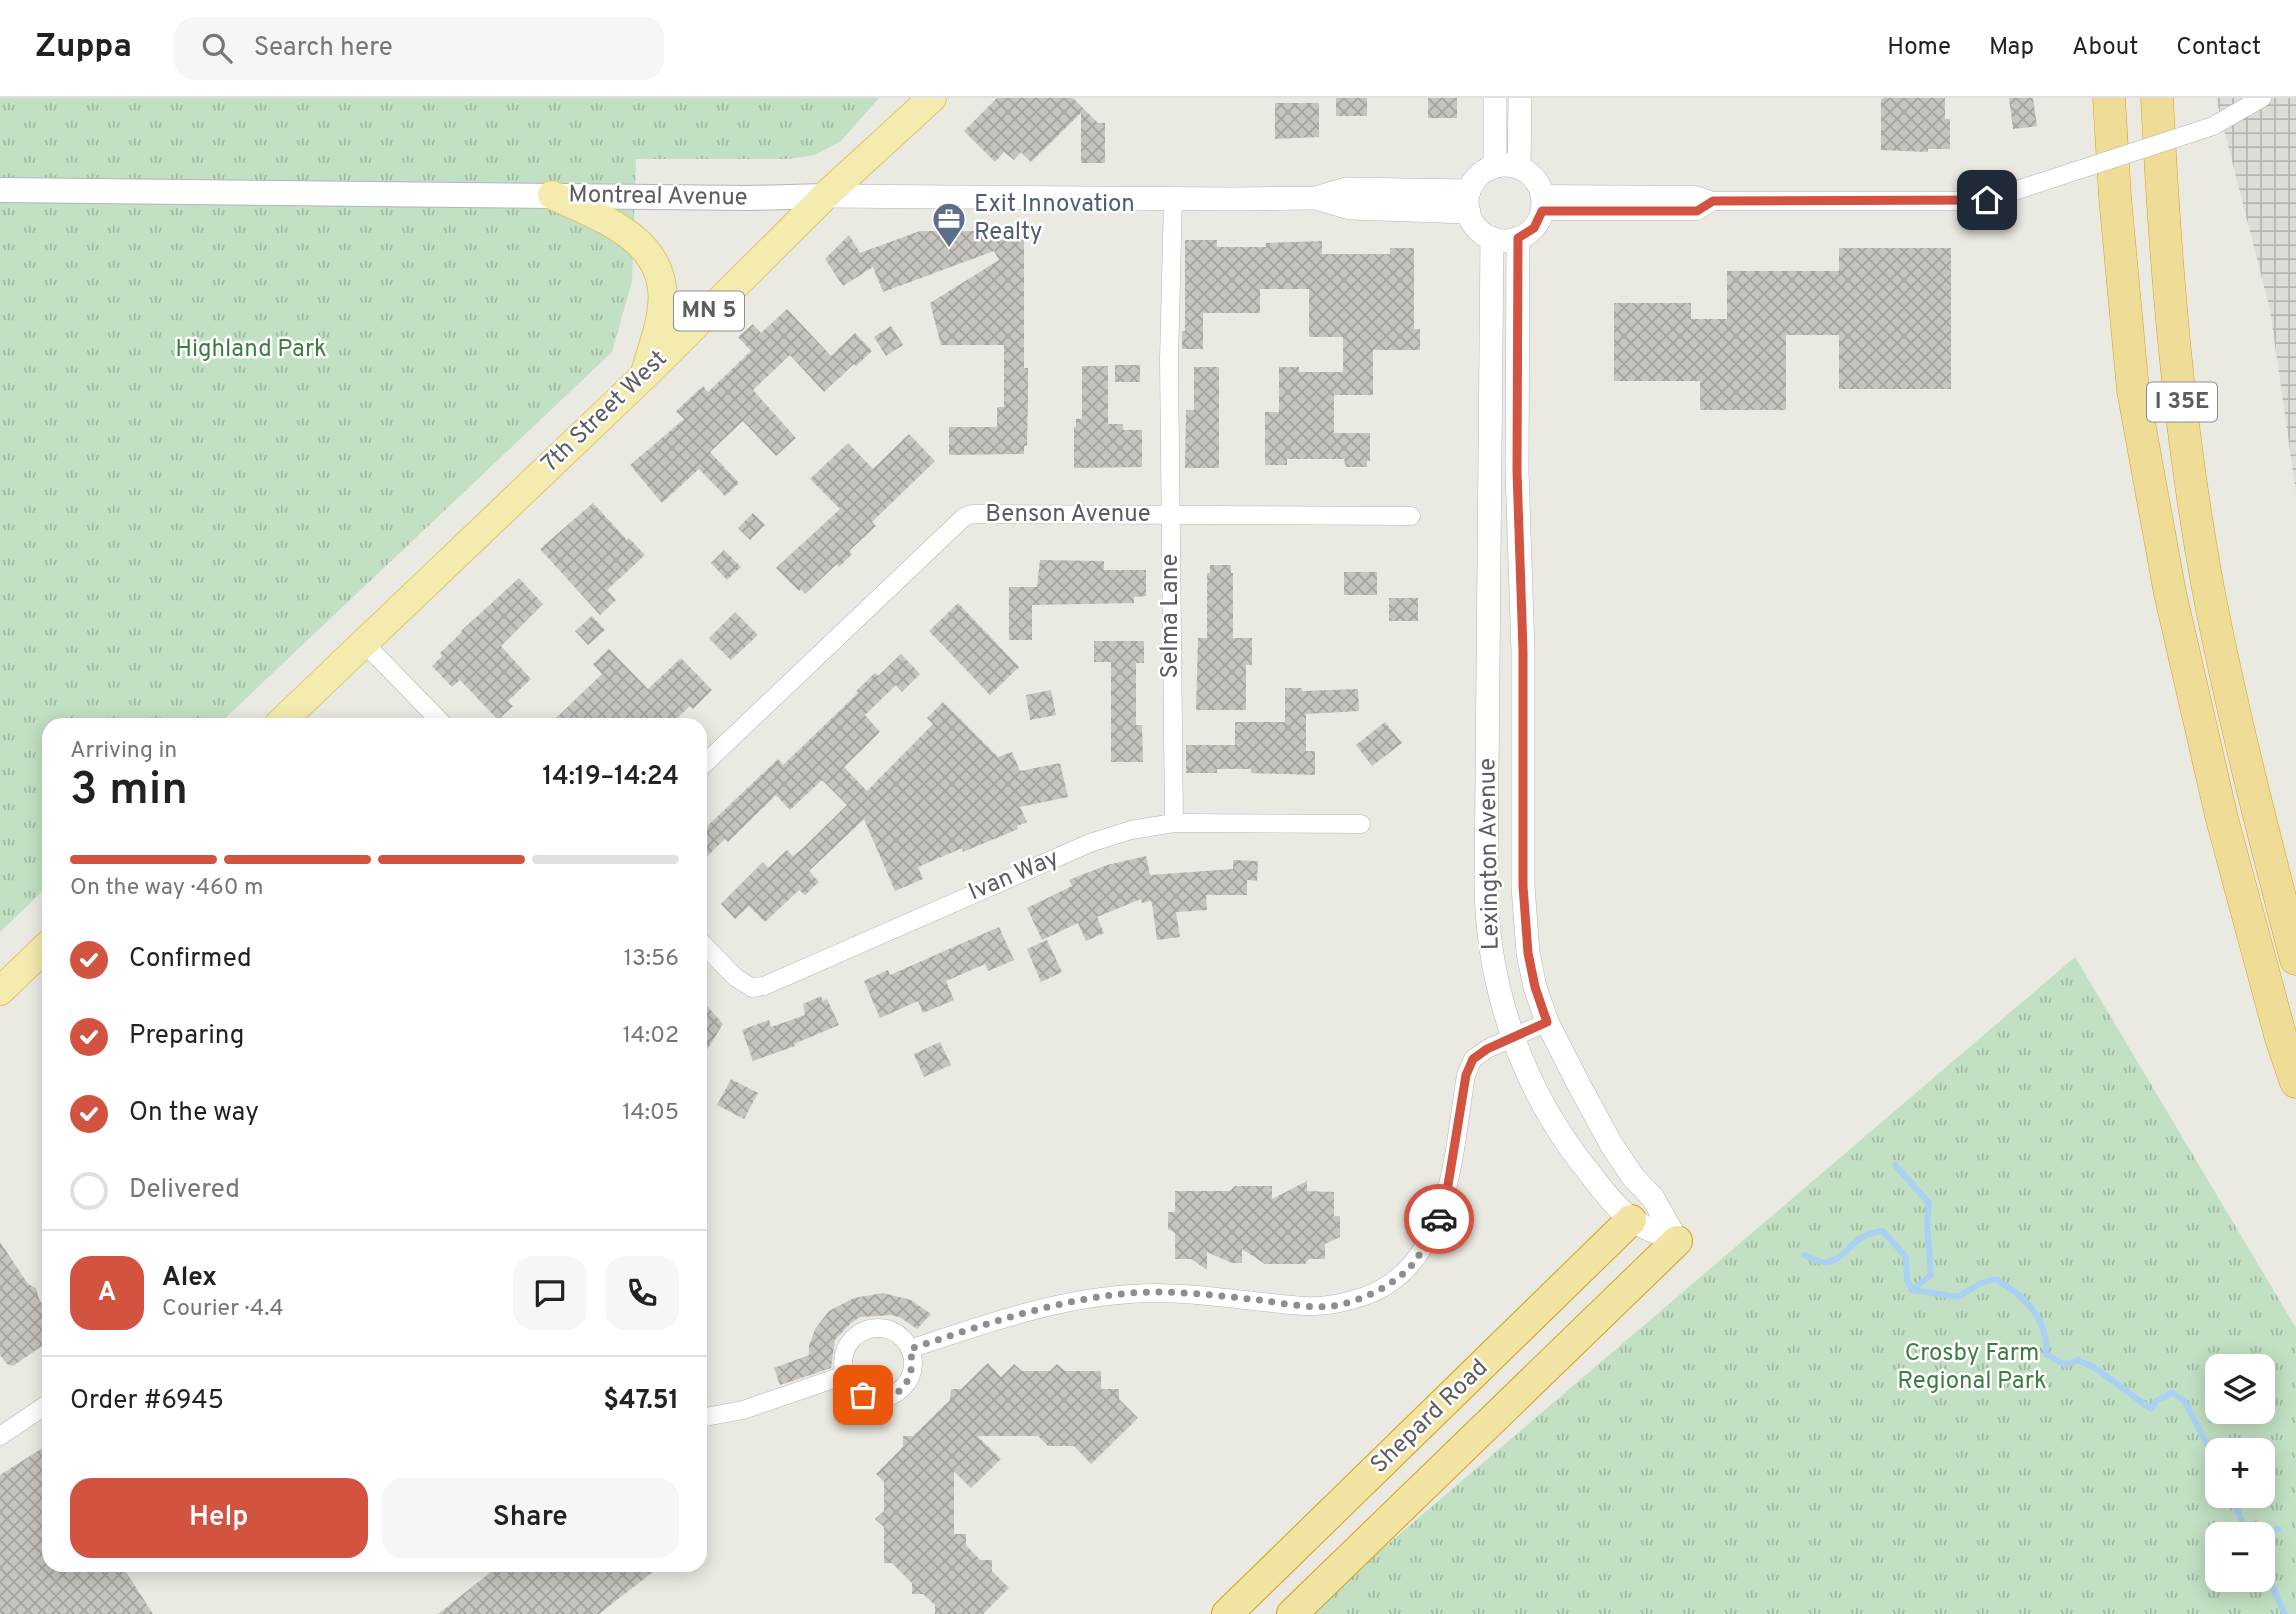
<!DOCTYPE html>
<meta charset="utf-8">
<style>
:root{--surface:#fff;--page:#f6f6f6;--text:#222;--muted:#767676;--line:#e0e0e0;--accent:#d35341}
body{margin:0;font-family:Overpass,sans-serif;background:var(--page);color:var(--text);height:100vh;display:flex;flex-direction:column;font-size:26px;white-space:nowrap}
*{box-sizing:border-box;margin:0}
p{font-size:23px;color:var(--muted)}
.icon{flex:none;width:38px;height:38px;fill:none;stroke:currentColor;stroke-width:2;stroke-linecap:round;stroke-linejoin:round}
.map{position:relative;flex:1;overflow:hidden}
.sheet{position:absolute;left:42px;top:620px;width:665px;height:854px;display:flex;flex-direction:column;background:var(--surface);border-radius:21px;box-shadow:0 4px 18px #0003}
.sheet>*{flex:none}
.fabs{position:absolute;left:2205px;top:1256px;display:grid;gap:14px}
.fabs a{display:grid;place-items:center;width:70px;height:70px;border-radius:14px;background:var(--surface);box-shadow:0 4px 18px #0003;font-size:35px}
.pin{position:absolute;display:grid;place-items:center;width:60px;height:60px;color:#fff;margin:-30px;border-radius:14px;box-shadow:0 4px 10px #0006}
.courier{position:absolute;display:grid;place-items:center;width:70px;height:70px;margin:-35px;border:5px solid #d35341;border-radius:50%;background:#fff;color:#222;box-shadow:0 2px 9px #0007}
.summary em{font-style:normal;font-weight:600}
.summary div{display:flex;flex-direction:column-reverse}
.summary{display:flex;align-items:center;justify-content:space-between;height:119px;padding:0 28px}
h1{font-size:46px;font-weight:600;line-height:52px}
.bar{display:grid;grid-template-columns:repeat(4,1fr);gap:10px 7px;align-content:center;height:84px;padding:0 28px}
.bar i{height:9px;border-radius:5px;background:var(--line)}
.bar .on{background:var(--accent)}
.bar p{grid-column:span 4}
.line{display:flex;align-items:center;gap:18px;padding:0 28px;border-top:2px solid var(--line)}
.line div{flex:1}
.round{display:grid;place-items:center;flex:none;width:74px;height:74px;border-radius:21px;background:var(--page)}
ol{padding:0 28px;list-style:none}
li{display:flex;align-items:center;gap:21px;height:77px}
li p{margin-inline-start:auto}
li .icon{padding:7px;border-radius:50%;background:var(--accent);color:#fff;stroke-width:4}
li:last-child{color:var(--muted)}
li i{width:38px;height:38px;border:4px solid var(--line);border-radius:50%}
.cta{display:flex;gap:14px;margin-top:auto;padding:14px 28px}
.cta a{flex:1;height:80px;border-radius:21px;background:var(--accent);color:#fff;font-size:28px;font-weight:600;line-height:80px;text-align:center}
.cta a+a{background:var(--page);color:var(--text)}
header{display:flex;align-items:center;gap:42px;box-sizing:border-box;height:98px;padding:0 35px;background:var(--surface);border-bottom:2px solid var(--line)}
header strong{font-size:33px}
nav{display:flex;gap:38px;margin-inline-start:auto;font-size:24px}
.search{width:490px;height:63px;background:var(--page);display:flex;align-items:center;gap:18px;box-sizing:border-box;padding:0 24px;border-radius:21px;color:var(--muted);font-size:26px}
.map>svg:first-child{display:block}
</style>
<header>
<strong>Zuppa</strong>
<div class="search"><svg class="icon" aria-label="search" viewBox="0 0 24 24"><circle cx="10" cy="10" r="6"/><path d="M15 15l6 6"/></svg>Search here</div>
<nav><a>Home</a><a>Map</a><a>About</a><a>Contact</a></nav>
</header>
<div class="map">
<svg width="2296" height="1516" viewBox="0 0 2296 1516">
<defs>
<pattern id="industrial-grid" width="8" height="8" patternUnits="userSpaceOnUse" patternTransform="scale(1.75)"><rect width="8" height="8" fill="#dddcd7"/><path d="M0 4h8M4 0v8" fill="none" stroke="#b6b6b2"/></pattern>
<pattern id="park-tufts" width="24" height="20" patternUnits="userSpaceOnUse" patternTransform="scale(1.75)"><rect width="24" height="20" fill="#c2e0c3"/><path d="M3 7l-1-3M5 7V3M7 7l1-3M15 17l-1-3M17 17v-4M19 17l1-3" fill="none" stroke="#a1b9a2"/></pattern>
<pattern id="building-cross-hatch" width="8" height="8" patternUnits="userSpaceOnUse" patternTransform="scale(1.75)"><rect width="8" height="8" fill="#c7c4bf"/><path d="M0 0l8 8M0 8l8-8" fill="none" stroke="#a5a29f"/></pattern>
</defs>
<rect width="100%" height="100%" fill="#ebeae2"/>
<polygon fill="url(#industrial-grid)" points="2216,0 2296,0 2296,395 2270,212"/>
<g fill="url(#park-tufts)" fill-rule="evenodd">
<polygon points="0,0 879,0 841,43 815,57 788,61 636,61 632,183 612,254 219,626 49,626 49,787 0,834"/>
<path d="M2075,859L2296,1230V1516H1306ZM2217,1269H2263V1314H2217ZM2217,1353H2263V1398H2217ZM2217,1437H2263V1482H2217Z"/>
</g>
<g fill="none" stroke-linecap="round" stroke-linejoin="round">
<g stroke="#aad0f4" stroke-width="6">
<polyline points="1895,1067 1929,1105 1927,1126 1931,1177 1912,1192"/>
<path d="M1804,1157C1811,1160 1819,1165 1826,1164C1849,1161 1850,1136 1883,1133L1906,1159L1907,1182L1912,1192L1958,1199L1979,1186L1995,1181C2023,1196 2049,1221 2046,1256L2065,1267L2078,1262L2095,1270L2151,1311L2157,1302L2172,1295L2184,1302L2217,1366"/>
<polyline points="2232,1398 2247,1437"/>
<polyline points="2263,1437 2278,1431"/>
<polyline points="2263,1469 2285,1516"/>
</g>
</g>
<g fill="url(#building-cross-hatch)">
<polygon points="997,0 1073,0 1098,25 1105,25 1105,65 1081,65 1081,15 1031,64 1021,54 1014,62 1004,54 995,64 964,33"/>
<rect x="1336" y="0" width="31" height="18"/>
<rect x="1428" y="0" width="29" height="20"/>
<polygon points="1883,0 1945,0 1945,21 1950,21 1950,51 1928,51 1928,54 1881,52 1881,2"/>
<polygon points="2009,0 2033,0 2037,28 2013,31"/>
<polygon points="1275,5 1319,5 1319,39 1275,41"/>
<polygon points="920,133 1024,133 1024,270 1028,270 1028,300 1027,348 1024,348 1024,356 949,357 949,329 997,329 997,309 1004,309 1004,247 941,247 930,205 999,162 994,153 883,194 873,169 843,188 825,161 849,137 860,155"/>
<polygon points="1185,142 1217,142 1217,149 1266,149 1266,145 1322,143 1322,156 1390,156 1390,150 1414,150 1414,231 1420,231 1420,252 1373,252 1373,297 1334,297 1334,335 1370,335 1370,363 1367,363 1367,369 1346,369 1344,361 1287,361 1287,367 1265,367 1265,314 1279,314 1279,269 1299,269 1299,274 1343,274 1343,239 1309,239 1309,191 1260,191 1260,215 1203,215 1203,251 1182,251 1182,233 1185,233"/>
<polygon points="1839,150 1951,150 1951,291 1839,291 1839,237 1786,237 1786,312 1700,312 1700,283 1614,283 1614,205 1691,205 1691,221 1727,221 1727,173 1839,173"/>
<polygon points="787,211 831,258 855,235 872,253 856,268 854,266 824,294 790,257 753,292 796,340 776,358 743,323 710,354 739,385 725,398 699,371 662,405 630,367 684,321 676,313 703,288 708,294 751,253 738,239 753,226 761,235"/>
<polygon points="891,228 903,247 886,258 874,239"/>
<rect x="1115" y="267" width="25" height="17"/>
<polygon points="1082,268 1108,268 1108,326 1123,326 1123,332 1142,332 1142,369 1074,370 1074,329 1076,329 1076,321 1082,321"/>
<polygon points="1194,269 1219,269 1219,370 1185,370 1186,312 1194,312"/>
<polygon points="909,336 935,363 872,424 876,428 849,453 852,456 839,469 837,466 805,496 801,491 799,493 776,470 840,411 810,381 848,345 873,371"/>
<polygon points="593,405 627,442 629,440 645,457 607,492 616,502 600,517 540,451"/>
<polygon points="753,415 765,427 750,442 738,430"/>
<polygon points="724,452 741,469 727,482 711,465"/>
<polygon points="1040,462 1104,463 1104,472 1146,472 1146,498 1134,499 1134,505 1032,507 1032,542 1009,542 1009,489 1037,489"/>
<polygon points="1210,467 1231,467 1231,475 1233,475 1233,540 1252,540 1252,567 1246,567 1246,612 1196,612 1198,540 1207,540 1207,475 1210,475"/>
<rect x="1344" y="474" width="33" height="23"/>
<polygon points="519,480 543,506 501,548 531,581 508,603 513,608 498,622 460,582 452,589 432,568 442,558 440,555 462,534 461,533"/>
<rect x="1389" y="500" width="29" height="23"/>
<polygon points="958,505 1019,569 990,597 929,533"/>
<polygon points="735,514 758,537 731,562 709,540"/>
<polygon points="592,518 605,532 588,547 575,533"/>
<polygon points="1094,543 1144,543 1144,565 1136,565 1136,627 1142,627 1143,664 1111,664 1111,564 1094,564"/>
<polygon points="609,551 648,591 681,560 712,592 693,611 690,608 671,626 550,626 602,576 593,566"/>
<polygon points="901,556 920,576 902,594 896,587 865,617 880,634 844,669 867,693 933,626 927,620 943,604 998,659 1012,654 1020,673 1060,665 1068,699 1020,709 1027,724 1017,728 1018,731 963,754 962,750 918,769 923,781 895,793 864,721 809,773 819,784 805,797 799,792 765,824 749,808 735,821 721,806 763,764 768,770 787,752 793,758 802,751 847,707 822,682 790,712 776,697 728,744 725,741 700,765 700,735 778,661 783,667 858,595 856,593 875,575 878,578"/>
<polygon points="1285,590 1302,590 1302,593 1358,591 1359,613 1306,616 1306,653 1315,653 1315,677 1251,675 1251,671 1217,671 1217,675 1186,675 1186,647 1235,647 1235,624 1285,624"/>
<polygon points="1051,592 1056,617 1030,622 1026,597"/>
<polygon points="1385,624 1402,645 1372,668 1356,647"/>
<polygon points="1146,758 1150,777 1233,771 1233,762 1258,763 1257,783 1247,782 1247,797 1206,797 1207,812 1176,814 1180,839 1157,842 1152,805 1150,803 1142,805 1141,801 1097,819 1104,835 1086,843 1078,825 1042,842 1027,810 1072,788 1069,782 1107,767"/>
<polygon points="999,829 1014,862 988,873 985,866 946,883 954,902 923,915 918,903 880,920 864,883 888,872 890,877"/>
<polygon points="1047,842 1062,874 1041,884 1027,851"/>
<polygon points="821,898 823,903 827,901 839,927 794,946 795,948 753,963 742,932 769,922 771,929 805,917 803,906"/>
<polygon points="700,900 723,926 700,963"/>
<polygon points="940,944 951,967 924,979 914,956"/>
<polygon points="731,981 758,995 744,1021 717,1007"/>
<polygon points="1307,1083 1307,1093 1334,1094 1334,1118 1340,1118 1340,1139 1325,1146 1325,1161 1309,1161 1305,1166 1265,1166 1242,1151 1242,1165 1232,1165 1207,1154 1207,1172 1191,1161 1175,1161 1175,1135 1168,1131 1168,1114 1175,1114 1175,1093 1230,1093 1235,1088 1272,1088 1272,1101"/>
<polygon points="0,1144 28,1186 36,1190 39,1201 49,1217 49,1243 13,1268 7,1266 0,1257"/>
<polygon points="883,1195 911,1202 931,1216 917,1231 901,1220 892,1217 860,1219 851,1225 835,1242 831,1270 780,1287 774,1270 809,1257 809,1248 815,1231 829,1213 854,1200"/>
<polygon points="988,1265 1001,1279 1014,1266 1022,1273 1050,1273 1057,1266 1065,1273 1101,1273 1101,1291 1119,1291 1119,1301 1138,1320 1091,1366 1074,1348 1048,1348 1038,1338 977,1338 1001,1361 971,1390 954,1373 954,1436 966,1436 966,1447 980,1462 992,1462 992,1473 1009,1490 983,1516 935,1516 935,1507 923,1496 912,1496 912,1485 892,1465 884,1465 884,1429 875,1421 884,1413 884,1384 876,1376 903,1349 903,1338 913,1338 950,1302 951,1291 961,1291"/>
<polygon points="49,1346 49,1466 121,1466 153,1516 0,1516 0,1377"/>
<polygon points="501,1466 663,1466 599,1516 438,1516"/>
</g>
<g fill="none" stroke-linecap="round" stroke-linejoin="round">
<defs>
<g id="minor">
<polyline points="2213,28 2262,0"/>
<polyline points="1542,96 1695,97 1713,103 1984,103 2051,81"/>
<polyline points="1173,100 1169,262 1174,725"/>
<polyline points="1542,113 1697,113 1713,103"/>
<polyline points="364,545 443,626"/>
<polyline points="700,670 964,419 972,416 1411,418"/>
<polyline points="700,843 735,879 752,890 764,888 1090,745 1131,732 1174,725 1361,726"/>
<circle cx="878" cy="1265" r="35"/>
<path d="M910,1251C991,1224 1071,1195 1157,1195C1207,1195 1256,1205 1305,1208C1326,1209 1342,1205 1362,1199C1451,1170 1453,1055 1466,977L1473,961L1487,951L1547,924"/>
<polyline points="700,1320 743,1312 845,1277"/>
<polyline points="0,1338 49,1305"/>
</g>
<g id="tertiary">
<polyline points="1495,0 1495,68"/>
<circle cx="1505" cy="105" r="38"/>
<polyline points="1519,69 1520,0"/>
<polyline points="825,98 1236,101 1316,100 1346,91 1469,93"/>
<polyline points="1316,100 1350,110 1469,114"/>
<path d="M1492,140L1486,786C1487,889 1522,991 1587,1072C1600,1088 1612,1106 1629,1119C1641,1130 1662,1136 1677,1143"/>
<polyline points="1518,140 1517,373 1523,553 1523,788 1528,855 1535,889 1547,924 1578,985 1611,1046 1633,1079 1653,1100 1677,1143"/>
</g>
<polyline id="secondary" points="0,92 749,100 825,98"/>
<g id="primary">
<path d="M552,97C606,122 674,144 661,217C658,237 650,256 645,275"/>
<polyline points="279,626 644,278 825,98 932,0"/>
<polyline points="0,893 49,846"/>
</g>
<g id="trunk">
<polyline points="1227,1516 1631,1122"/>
<polyline points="1292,1516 1677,1143"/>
</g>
<g id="motorway">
<polyline points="2109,0 2115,99 2133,292 2170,495 2222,721 2281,940 2296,984"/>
<path d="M2157,0C2165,163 2178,329 2208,490C2232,615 2264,738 2296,861"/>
</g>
</defs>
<use href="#minor" stroke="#b3b4b8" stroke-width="19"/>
<use href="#tertiary" stroke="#b3b4b8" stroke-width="24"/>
<use href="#secondary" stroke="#b4b6bb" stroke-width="26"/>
<use href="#primary" stroke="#dfc368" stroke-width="30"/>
<use href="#trunk" stroke="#d2a11c" stroke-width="32"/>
<use href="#motorway" stroke="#d2a11c" stroke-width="33"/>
<use href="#minor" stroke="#fff" stroke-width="18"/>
<use href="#tertiary" stroke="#fff" stroke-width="23"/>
<use href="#secondary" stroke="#fff" stroke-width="24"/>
<use href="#primary" stroke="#f4ecae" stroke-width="28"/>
<use href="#trunk" stroke="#f2e4a2" stroke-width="30"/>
<use href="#motorway" stroke="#efdc96" stroke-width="32"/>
<defs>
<polyline id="minor-bridge" points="2051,81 2213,28"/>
</defs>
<use href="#minor-bridge" stroke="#b3b4b8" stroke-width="19" stroke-linecap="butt"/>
<use href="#minor-bridge" stroke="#fff" stroke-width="18"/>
</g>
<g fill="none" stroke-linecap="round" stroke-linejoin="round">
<path stroke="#8d8e8e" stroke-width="7" stroke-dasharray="0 12.6" d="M863,1297C896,1309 918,1283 910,1251C980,1228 1048,1204 1121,1196C1166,1191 1214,1197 1259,1202C1283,1205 1309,1211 1333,1208C1358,1204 1386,1191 1405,1174C1421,1160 1428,1139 1439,1121"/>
<polyline stroke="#d35341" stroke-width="9" points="1439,1121 1448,1087 1466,977 1473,961 1487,951 1547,924 1535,889 1528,855 1523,788 1523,553 1517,373 1518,140 1534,130 1542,113 1697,113 1713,103 1987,102"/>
</g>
<defs>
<symbol id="office-pin" viewBox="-11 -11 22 30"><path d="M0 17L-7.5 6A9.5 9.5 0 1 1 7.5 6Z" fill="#5c6f8a" stroke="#fff"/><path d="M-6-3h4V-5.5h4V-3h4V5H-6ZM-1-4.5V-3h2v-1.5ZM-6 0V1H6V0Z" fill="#fff"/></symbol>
</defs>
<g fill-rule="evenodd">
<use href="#office-pin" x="930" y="102" width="38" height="52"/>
</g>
<g text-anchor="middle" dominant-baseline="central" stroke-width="5" stroke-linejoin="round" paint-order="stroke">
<g fill="#fff" stroke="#8c8e90" stroke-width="2">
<rect x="674" y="193.5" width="70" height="39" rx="5"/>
<rect x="2147" y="284.5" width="70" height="39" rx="5"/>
</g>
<g font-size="23" font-weight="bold" fill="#5b5d61">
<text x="709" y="213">MN 5</text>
<text x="2182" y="304">I 35E</text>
</g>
<g font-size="24" fill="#5b5d61" stroke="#fff">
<text transform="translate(658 99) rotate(1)">Montreal Avenue</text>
<text transform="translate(605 314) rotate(-44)">7th Street West</text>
<text x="1068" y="417">Benson Avenue</text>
<text transform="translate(1171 518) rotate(-90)">Selma Lane</text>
<text transform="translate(1490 756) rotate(-91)">Lexington Avenue</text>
<text transform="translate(1014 778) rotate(-23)">Ivan Way</text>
<text transform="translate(1430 1319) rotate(-44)">Shepard Road</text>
</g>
<g font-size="24" fill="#4e5e75" stroke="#fff" text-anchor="start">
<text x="974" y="107">Exit Innovation<tspan x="974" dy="28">Realty</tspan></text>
</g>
<g font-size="24" fill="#3e7c44" stroke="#fff">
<text x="251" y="252">Highland Park</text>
<text x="1972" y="1256">Crosby Farm<tspan x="1972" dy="28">Regional Park</tspan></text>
</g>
</g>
</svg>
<div class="fabs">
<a><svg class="icon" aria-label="layers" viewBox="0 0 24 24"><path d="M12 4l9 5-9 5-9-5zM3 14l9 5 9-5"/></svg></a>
<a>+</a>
<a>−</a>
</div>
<div class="pin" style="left:863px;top:1297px;background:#ea580c"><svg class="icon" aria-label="bag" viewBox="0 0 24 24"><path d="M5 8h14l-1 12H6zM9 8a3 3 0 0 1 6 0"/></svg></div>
<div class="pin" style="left:1987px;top:102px;background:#1f2937"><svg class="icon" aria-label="home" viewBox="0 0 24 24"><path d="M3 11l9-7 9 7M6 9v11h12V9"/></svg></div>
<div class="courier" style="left:1439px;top:1121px"><svg class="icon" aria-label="car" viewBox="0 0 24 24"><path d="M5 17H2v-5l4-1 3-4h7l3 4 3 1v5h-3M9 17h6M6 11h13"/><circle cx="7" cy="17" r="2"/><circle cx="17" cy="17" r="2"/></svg></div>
<section class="sheet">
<div class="summary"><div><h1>3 min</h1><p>Arriving in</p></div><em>14:19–14:24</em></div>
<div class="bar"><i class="on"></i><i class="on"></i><i class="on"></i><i></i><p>On the way · 460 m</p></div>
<ol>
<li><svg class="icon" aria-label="check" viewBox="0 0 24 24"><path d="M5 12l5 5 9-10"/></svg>Confirmed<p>13:56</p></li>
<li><svg class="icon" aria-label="check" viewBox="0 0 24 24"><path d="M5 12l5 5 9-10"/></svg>Preparing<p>14:02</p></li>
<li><svg class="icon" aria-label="check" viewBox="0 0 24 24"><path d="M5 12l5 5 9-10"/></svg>On the way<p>14:05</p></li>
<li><i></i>Delivered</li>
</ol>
<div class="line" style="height:126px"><b class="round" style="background:var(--accent);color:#fff">A</b><div><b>Alex</b><p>Courier · 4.4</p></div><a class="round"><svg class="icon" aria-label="chat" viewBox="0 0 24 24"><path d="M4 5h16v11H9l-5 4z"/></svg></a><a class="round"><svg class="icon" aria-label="phone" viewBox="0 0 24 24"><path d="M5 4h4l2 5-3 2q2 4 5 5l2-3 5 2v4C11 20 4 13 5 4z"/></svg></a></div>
<div class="line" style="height:91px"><div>Order #6945</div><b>$47.51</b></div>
<div class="cta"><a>Help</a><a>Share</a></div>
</section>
</div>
